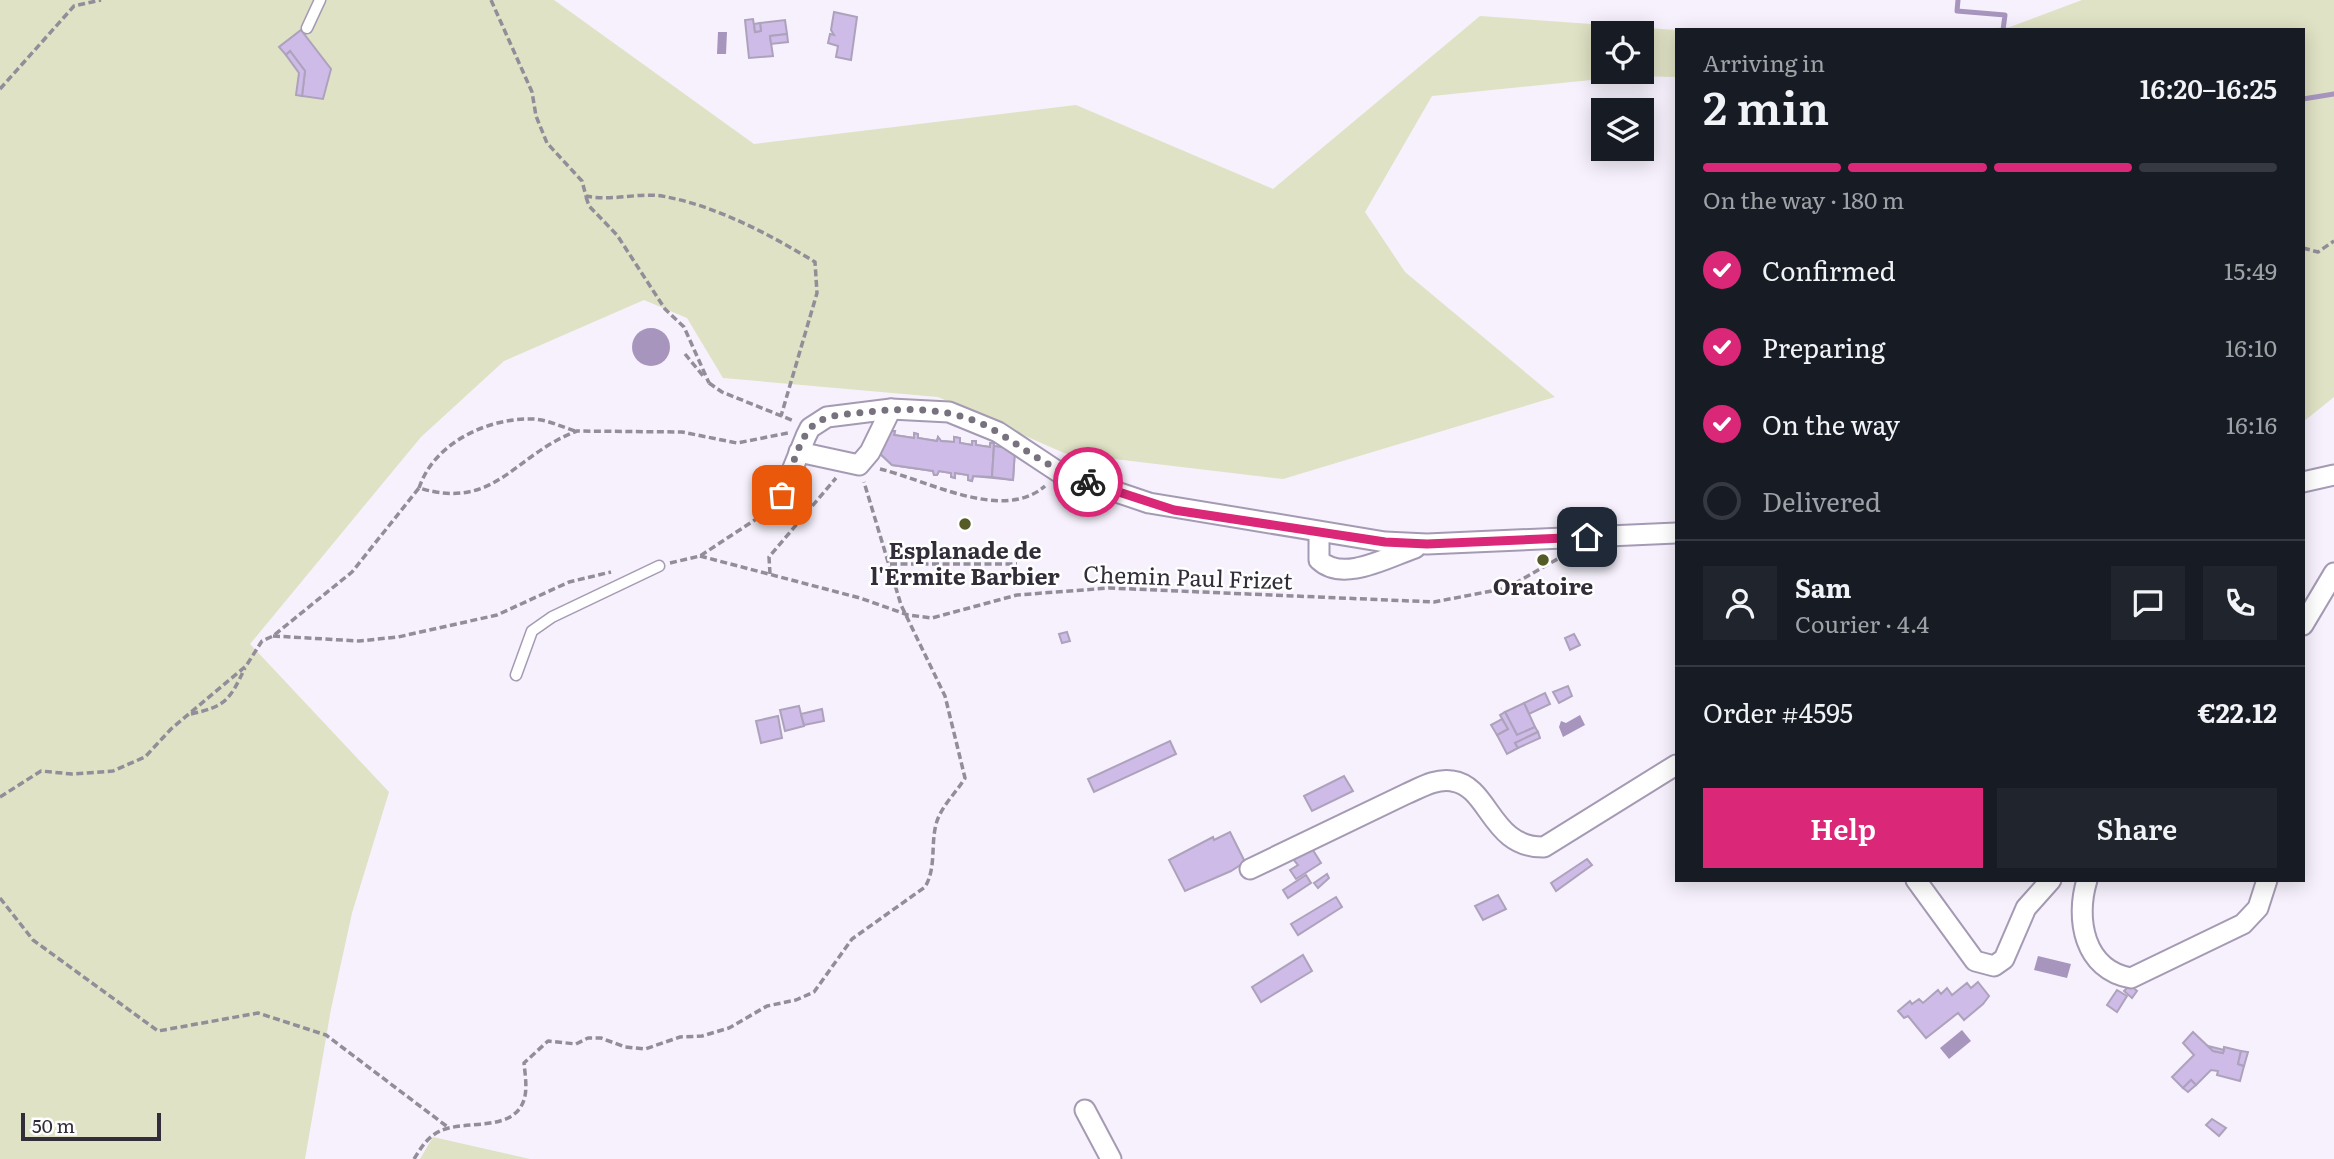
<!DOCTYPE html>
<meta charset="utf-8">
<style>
:root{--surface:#171b24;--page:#20242c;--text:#f1f3f6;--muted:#9ea1a6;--line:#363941;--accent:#db2777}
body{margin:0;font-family:Literata,serif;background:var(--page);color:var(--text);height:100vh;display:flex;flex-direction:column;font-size:26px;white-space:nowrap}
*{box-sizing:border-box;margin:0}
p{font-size:23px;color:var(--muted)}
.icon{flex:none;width:38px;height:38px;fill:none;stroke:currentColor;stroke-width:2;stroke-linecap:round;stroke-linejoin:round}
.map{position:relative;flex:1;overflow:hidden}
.side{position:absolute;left:1675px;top:28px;width:630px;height:854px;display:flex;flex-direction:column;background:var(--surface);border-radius:0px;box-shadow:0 4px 18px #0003}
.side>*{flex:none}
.controls{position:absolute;left:1591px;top:21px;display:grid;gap:14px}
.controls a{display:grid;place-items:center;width:63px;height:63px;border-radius:0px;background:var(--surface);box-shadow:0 4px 18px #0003;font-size:35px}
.scale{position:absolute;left:21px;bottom:18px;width:140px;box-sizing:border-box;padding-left:7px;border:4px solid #322d38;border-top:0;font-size:19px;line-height:24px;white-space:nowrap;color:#322d38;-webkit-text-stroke:5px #fff;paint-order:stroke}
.pin{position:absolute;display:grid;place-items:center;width:60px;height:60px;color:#fff;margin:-30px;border-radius:14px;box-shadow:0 4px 10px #0006}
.courier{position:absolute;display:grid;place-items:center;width:70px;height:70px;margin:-35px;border:5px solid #db2777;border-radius:50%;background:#fff;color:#222;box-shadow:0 2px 9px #0007}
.headline em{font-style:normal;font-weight:600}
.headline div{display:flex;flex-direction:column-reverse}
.headline{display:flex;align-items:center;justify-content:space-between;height:119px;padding:0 28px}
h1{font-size:46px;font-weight:600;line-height:52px}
.bar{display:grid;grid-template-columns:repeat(4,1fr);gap:10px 7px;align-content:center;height:84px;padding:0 28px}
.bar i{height:9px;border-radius:5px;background:var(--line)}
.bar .selected{background:var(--accent)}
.bar p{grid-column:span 4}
.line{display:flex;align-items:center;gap:18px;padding:0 28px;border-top:2px solid var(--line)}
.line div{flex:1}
.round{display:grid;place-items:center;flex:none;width:74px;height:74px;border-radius:0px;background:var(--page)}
ol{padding:0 28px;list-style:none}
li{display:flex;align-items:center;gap:21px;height:77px}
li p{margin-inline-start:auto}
li .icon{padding:7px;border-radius:50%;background:var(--accent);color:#fff;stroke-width:4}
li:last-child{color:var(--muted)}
li i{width:38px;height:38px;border:4px solid var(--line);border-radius:50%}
.button{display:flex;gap:14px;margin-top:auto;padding:14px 28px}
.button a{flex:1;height:80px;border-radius:0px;background:var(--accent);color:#fff;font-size:28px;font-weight:600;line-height:80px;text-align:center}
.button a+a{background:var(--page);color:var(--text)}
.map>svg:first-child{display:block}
</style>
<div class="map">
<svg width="2334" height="1159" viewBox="0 0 2334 1159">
<rect width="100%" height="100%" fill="#f6f1fc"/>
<g fill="#dfe2c4" fill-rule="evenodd">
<path d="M0,0H554L754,144L1076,105L1273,189L1480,16L1676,30V77L1631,76L1432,96L1365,212L1405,272L1555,397L1283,479L1064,453L938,397L723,378L687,318L644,300L504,361L421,437L250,644L389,792L352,913L331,1009L305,1159H0ZM1603,33H1642V72H1603Z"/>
<polygon points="2082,0 2334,0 2334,397 2303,422 2303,30 1964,30 2010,27"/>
<polygon points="433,1137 530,1159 420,1159"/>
</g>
<g fill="#a795be">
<polygon points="718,32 727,32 726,54 717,54"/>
<circle cx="651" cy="347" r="19"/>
<polygon points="1580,715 1585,725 1563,737 1559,727 1561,721 1566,723"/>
<polygon points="2038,956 2071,964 2067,978 2034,970"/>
<polygon points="1962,1030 1971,1041 1949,1059 1940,1048"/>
</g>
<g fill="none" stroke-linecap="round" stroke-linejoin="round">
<g stroke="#a795be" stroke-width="5">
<polyline points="1958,0 1957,11 2005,15 2003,30"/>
<polyline points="2303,99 2334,94"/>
</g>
</g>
<g fill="#cebbe7" stroke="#ada2bc" stroke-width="2">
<polygon points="834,12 857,17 851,60 836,57 838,46 828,43 830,34 834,35 831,30"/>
<polygon points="753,19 755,32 761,31 760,23 785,20 787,34 770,36 773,56 749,58 745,20"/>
<polygon points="760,23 761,31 755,32 754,24"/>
<polygon points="301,30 331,69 323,99 302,96 305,71 290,51 286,55 279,47"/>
<polygon points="787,34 788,42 771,44 770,36"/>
<polygon points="290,51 305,71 302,96 296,95 299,73 286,55"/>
<polygon points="891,431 895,431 894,435 914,438 914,433 918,434 918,438 937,441 938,437 941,441 954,442 954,437 960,438 960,443 972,445 972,441 976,441 976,445 990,447 990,443 994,443 994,446 1015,449 1013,480 973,476 972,481 968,480 968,475 955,473 955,478 951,477 951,473 939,471 937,475 934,475 933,471 892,465 876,450"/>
<polygon points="891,431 895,431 894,435 914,438 914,433 918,434 918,438 937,441 938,437 941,441 954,442 954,437 960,438 960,443 972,445 972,441 976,441 976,445 990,447 990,443 994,443 992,477 973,476 972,481 968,480 968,475 955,473 955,478 951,477 951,473 939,471 937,475 934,475 933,471 892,465 876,450"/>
<polygon points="994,446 1015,449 1013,480 992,477"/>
<polygon points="1067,632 1070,641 1062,643 1059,634"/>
<polygon points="1574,634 1580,645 1570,650 1565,638"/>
<polygon points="1568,686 1572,696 1559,703 1553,692"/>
<polygon points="1545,693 1550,704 1529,714 1524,703"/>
<polygon points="1524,703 1535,727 1517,735 1505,712"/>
<polygon points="799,706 804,726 785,731 780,710"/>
<polygon points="822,709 824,721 804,725 801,714"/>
<polygon points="1505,712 1517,735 1535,727 1538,732 1515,743 1518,748 1507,754 1497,735 1508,729 1500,715"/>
<polygon points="778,716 782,738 761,743 756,721"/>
<polygon points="1502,719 1508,729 1497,735 1491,725"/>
<polygon points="1538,732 1540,738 1518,748 1515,743"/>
<polygon points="1170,741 1176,754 1094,792 1088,779"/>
<polygon points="1344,776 1353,791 1312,811 1304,796"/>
<polygon points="1230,832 1245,862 1231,871 1185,891 1169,860 1213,837 1214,840"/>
<polygon points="1311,847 1321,863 1296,879 1290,870 1298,865 1293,859"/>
<polygon points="1587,859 1592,865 1556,891 1551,883"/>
<polygon points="1327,874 1329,878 1318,888 1314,883"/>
<polygon points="1306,875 1311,883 1288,898 1283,890"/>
<polygon points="1498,895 1506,909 1483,920 1475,906"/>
<polygon points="1336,897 1342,907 1298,935 1291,924"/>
<polygon points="1303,955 1312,971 1261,1002 1252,987"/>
<polygon points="1978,982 1989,996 1983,1004 1964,1020 1958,1013 1926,1038 1908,1016 1904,1018 1898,1011 1910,1001 1912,1004 1919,999 1923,1003 1938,990 1941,994 1947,988 1952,995 1967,983 1971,988"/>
<polygon points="2130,985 2137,991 2132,998 2124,991"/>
<polygon points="2117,990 2127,996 2117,1012 2107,1005"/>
<polygon points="2193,1032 2213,1051 2223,1053 2224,1047 2241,1051 2238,1064 2244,1066 2240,1081 2217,1075 2218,1071 2211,1070 2196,1085 2191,1080 2183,1088 2172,1077 2194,1055 2183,1043"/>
<polygon points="2208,1046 2224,1050 2223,1053 2213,1051"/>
<polygon points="2241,1051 2248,1052 2244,1066 2238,1064"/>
<polygon points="2191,1080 2196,1085 2188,1092 2183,1088"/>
<polygon points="2212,1119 2226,1128 2219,1136 2206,1125"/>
</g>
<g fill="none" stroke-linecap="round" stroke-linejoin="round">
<defs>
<g id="service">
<polyline points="307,28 320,0"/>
<polyline points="516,675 532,631 552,617 659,566"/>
</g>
<g id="minor">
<polyline points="799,452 859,465 870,452 891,409"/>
<polyline points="2303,482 2334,475"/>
<polyline points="782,495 806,436 810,428 827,417 891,409 949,412 998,432 1060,473 1149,503 1385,542 1427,544 1676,533"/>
<path d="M1319,533V560C1343,583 1388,557 1415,548"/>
<polyline points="2303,625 2334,573"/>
<path d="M1250,869L1406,794C1420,788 1436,778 1452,781C1490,786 1490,848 1544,847L1676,765"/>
<polyline points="1916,880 1975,961 1994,966 2004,959 2026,908 2051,880"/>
<path d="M2087,880C2075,919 2084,970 2131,978L2243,924L2258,908L2267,880"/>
<polyline points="1085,1110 1111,1159"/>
</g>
</defs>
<use href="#service" stroke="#a59ab4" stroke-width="13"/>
<use href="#minor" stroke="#a59ab4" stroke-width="23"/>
<g stroke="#928d98" stroke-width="3.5" stroke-dasharray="7 3.5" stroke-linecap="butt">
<path d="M491,0L532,92L536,116L547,143L582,181L586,196C613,202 641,191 667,197C718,207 771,235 815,262L817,293L781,416"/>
<polyline points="0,89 74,6 101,0"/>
<polyline points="586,197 589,206 617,235 665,309 684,327 709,383"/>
<polyline points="2303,248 2318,252 2334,241"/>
<polyline points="685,354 704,377"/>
<polyline points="709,383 722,392 794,421"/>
<path d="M880,469C927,480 1003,523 1045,486"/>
<path d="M419,488C434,443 487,418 532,419C546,419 562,427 575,431"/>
<polyline points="700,556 860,598 908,615 932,618 1017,595 1109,588 1434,602 1507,588 1561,557"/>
<polyline points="670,563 700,556 773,508"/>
<polyline points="890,564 1017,564"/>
<polyline points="770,574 769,557 836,478"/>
<polyline points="273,636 359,641 398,637 497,615 569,582 611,572"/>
<path d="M191,714C226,706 229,701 245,668"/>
<path d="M0,797L41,771L72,774L113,771L145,757L171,729L246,666L262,641L273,636L352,572L419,488C496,511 513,455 577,431L682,432L737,443L788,433"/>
<polyline points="0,898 33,940 158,1031 258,1013 326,1035 449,1128"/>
<path d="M414,1159C421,1148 427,1137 440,1131C465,1119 517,1134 525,1096C527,1086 525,1073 524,1063L548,1041L576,1044L588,1038H601L625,1047L645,1049L680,1037L702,1036L729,1028L767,1006L796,1000L814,992L852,939L925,887C937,867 930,842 937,821C943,804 956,793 965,778L945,696L901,605L864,482"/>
</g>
<use href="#service" stroke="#fff" stroke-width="10"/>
<use href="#minor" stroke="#fff" stroke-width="19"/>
</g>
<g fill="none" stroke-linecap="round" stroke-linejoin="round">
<path stroke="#77727d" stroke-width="7" stroke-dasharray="0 12.6" d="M782,495C790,475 796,447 809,430C820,415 841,415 858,413C907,407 956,406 999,433C1029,452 1054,471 1088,482"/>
<polyline stroke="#db2777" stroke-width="9" points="1088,482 1174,510 1385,542 1427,544 1587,537"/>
</g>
<g fill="#565a27" stroke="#fff" stroke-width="2.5">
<circle cx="965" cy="524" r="7"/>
<circle cx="1543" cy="560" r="7"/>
</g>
<g text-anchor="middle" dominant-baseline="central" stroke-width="5" stroke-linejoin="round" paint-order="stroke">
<g font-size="23" font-weight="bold" fill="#322d38" stroke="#fff">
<text x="965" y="549">Esplanade de<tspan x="965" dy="26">l'Ermite Barbier</tspan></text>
<text x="1543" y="585">Oratoire</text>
</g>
<g font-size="23" fill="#322d38" stroke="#fff">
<text transform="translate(1188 576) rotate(2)">Chemin Paul Frizet</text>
</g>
</g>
</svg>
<div class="controls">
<a><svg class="icon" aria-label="locate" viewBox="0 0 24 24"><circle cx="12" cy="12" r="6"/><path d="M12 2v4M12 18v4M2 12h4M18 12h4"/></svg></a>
<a><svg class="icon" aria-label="layers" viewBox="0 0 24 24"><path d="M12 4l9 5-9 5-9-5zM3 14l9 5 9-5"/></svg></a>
</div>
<div class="scale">50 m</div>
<div class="pin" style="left:782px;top:495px;background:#ea580c"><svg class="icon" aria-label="bag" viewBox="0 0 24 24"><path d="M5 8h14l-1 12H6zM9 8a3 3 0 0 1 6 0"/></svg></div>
<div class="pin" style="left:1587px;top:537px;background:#1f2937"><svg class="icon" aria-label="home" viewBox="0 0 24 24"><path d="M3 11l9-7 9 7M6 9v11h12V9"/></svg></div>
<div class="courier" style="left:1088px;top:482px"><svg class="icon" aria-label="bike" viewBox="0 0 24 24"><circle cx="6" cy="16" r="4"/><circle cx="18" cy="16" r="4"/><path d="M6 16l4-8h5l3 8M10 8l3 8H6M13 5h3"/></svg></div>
<section class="side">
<div class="headline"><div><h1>2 min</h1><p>Arriving in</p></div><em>16:20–16:25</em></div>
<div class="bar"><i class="selected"></i><i class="selected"></i><i class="selected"></i><i></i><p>On the way · 180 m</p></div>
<ol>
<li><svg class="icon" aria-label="check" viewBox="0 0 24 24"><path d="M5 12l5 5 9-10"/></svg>Confirmed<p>15:49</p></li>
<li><svg class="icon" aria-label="check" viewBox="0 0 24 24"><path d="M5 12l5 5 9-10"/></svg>Preparing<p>16:10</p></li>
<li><svg class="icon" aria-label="check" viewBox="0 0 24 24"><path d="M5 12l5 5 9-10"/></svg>On the way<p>16:16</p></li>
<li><i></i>Delivered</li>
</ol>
<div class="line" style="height:126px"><a class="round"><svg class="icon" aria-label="person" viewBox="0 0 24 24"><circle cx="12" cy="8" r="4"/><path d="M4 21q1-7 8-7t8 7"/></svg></a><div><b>Sam</b><p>Courier · 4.4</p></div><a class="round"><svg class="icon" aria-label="chat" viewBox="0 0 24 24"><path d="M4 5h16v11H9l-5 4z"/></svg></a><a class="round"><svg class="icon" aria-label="phone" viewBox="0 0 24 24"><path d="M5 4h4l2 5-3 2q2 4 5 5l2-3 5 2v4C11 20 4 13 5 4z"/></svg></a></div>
<div class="line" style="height:91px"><div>Order #4595</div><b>€22.12</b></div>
<div class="button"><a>Help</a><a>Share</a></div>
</section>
</div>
